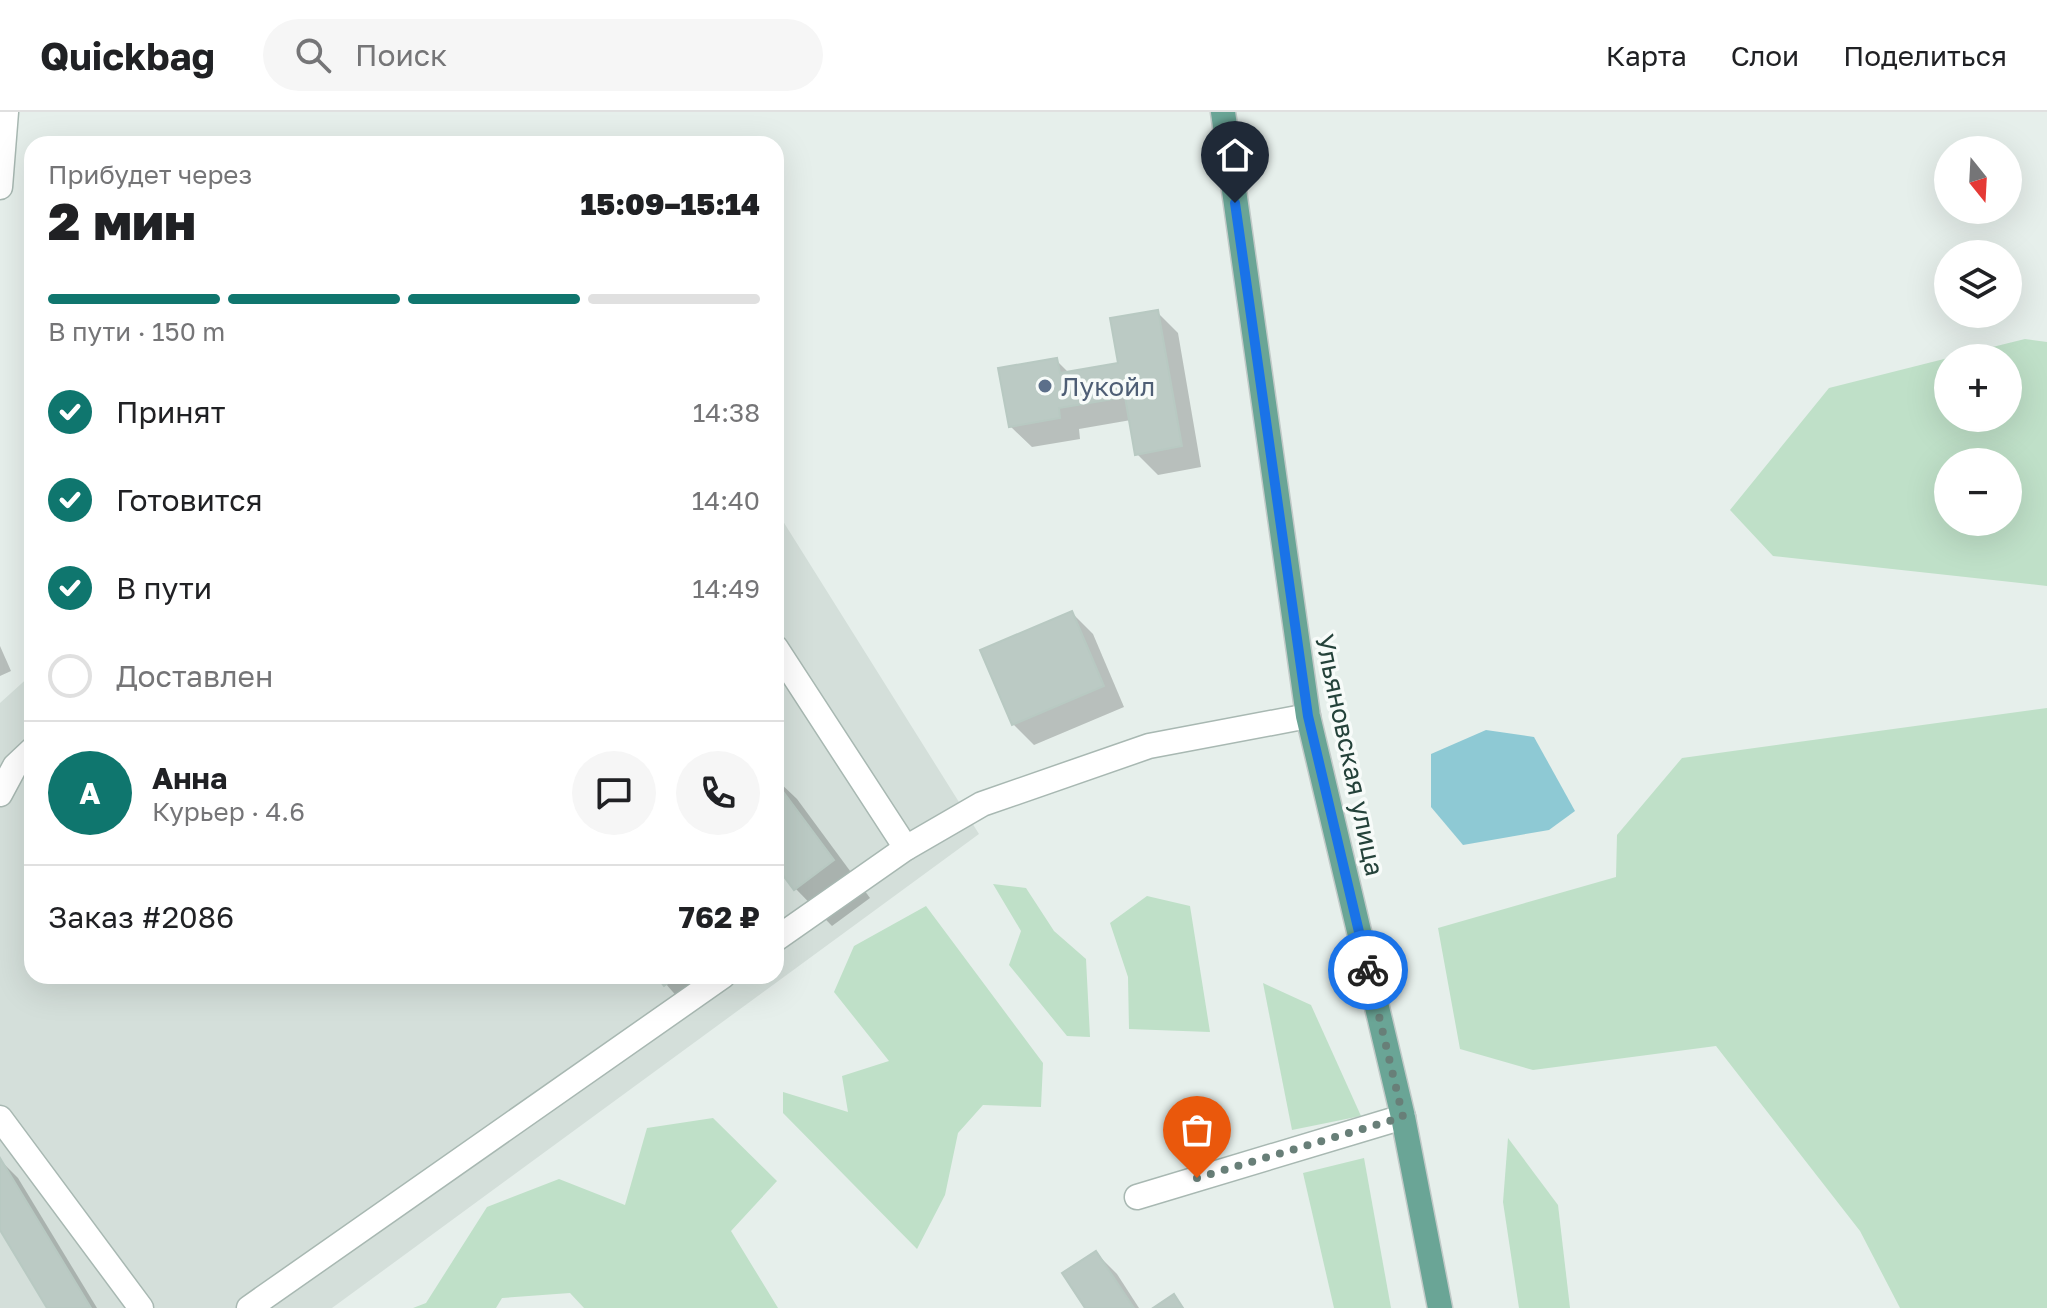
<!DOCTYPE html>
<html lang="ru">
<meta charset="utf-8">
<style>
:root{--surface:#fff;--page:#f6f6f6;--text:#202124;--muted:#757577;--line:#e0e0e0;--accent:#0f766e}
body{margin:0;font-family:"Golos Text",sans-serif;background:var(--page);color:var(--text);height:100vh;display:flex;flex-direction:column;font-size:30px;white-space:nowrap}
*{box-sizing:border-box;margin:0}
p{font-size:26px;color:var(--muted)}
.icon{flex:none;width:44px;height:44px;fill:none;stroke:currentColor;stroke-width:2;stroke-linecap:round;stroke-linejoin:round}
.map{position:relative;flex:1;overflow:hidden}
.drawer{position:absolute;left:24px;top:24px;width:760px;height:848px;display:flex;flex-direction:column;background:var(--surface);border-radius:24px;box-shadow:0 8px 32px #0002}
.drawer>*{flex:none}
.needle{width:52px;rotate:162deg}
.buttons{position:absolute;left:1934px;top:24px;display:grid;gap:16px}
.buttons a{display:grid;place-items:center;width:88px;height:88px;border-radius:50%;background:var(--surface);box-shadow:0 8px 32px #0002;font-size:40px}
.pin{position:absolute;display:grid;place-items:center;width:68px;height:68px;color:#fff;margin:-82px -34px;border-radius:50% 50% 50% 0;rotate:-45deg;box-shadow:0 0 8px #0007}
.pin .icon{rotate:45deg}
.courier{position:absolute;display:grid;place-items:center;width:80px;height:80px;margin:-40px;border:6px solid #1a73e8;border-radius:50%;background:#fff;color:#222;box-shadow:0 2px 10px #0007}
.summary em{font-style:normal;font-weight:800}
.summary div{display:flex;flex-direction:column-reverse}
.summary{display:flex;align-items:center;justify-content:space-between;height:136px;padding:0 24px}
h1{font-size:52px;font-weight:800;line-height:60px}
.bar{display:grid;grid-template-columns:repeat(4,1fr);gap:12px 8px;align-content:center;height:96px;padding:0 24px}
.bar i{height:10px;border-radius:6px;background:var(--line)}
.bar .current{background:var(--accent)}
.bar p{grid-column:span 4}
.line{display:flex;align-items:center;gap:20px;padding:0 24px;border-top:2px solid var(--line)}
.line div{flex:1}
.round{display:grid;place-items:center;flex:none;width:84px;height:84px;border-radius:42px;background:var(--page)}
ol{padding:0 24px;list-style:none}
li{display:flex;align-items:center;gap:24px;height:88px}
li p{margin-inline-start:auto}
li .icon{padding:8px;border-radius:50%;background:var(--accent);color:#fff;stroke-width:4}
li:last-child{color:var(--muted)}
li i{width:44px;height:44px;border:4px solid var(--line);border-radius:50%}
header{display:flex;align-items:center;gap:48px;box-sizing:border-box;height:112px;padding:0 40px;background:var(--surface);border-bottom:2px solid var(--line)}
header strong{font-size:38px}
nav{display:flex;gap:44px;margin-inline-start:auto;font-size:28px}
.search{width:560px;height:72px;background:var(--page);display:flex;align-items:center;gap:20px;box-sizing:border-box;padding:0 28px;border-radius:44px;color:var(--muted);font-size:30px}
.map>svg:first-child{display:block}
</style>
<header>
<strong>Quickbag</strong>
<div class="search"><svg class="icon" aria-label="search" viewBox="0 0 24 24"><circle cx="10" cy="10" r="6"/><path d="M15 15l6 6"/></svg>Поиск</div>
<nav><a>Карта</a><a>Слои</a><a>Поделиться</a></nav>
</header>
<div class="map">
<svg width="2047" height="1196" viewBox="0 0 2047 1196">
<rect width="100%" height="100%" fill="#e6efeb"/>
<polygon fill="#d4dfda" points="776,398 979,722 332,1196 0,1196 0,591 32,562 32,864 776,864"/>
<g fill="#bfe0c8" fill-rule="evenodd">
<path d="M2025,227L2047,230V474L1773,444L1730,398L1829,276L1948,246V306H2008V246H1948ZM2008,350V410H1948V350Z"/>
<polygon points="2047,596 2047,1196 1900,1196 1860,1119 1716,934 1533,958 1460,937 1438,816 1616,765 1617,723 1682,646"/>
<polygon points="993,772 1026,776 1054,819 1086,847 1090,925 1067,924 1009,853 1021,819"/>
<polygon points="1147,784 1190,794 1210,920 1129,917 1128,865 1110,811"/>
<polygon points="926,794 1043,951 1041,995 983,993 958,1021 945,1083 917,1137 783,1001 783,980 848,1000 842,964 889,949 834,880 854,834"/>
<polygon points="1263,871 1311,893 1361,1004 1292,1018"/>
<polygon points="713,1006 777,1069 731,1119 778,1196 584,1196 570,1181 502,1186 496,1196 413,1196 426,1191 487,1095 559,1067 625,1093 647,1016"/>
<polygon points="1508,1026 1558,1093 1570,1196 1519,1196 1503,1090"/>
<polygon points="1364,1046 1391,1196 1334,1196 1303,1061"/>
</g>
<polygon fill="#8ec9d4" points="1486,618 1534,625 1575,699 1549,718 1463,733 1431,695 1431,642"/>
<g fill="#0003">
<polygon points="1157,200 1178,221 1201,355 1158,363 1137,342 1131,308 1079,317 1080,327 1032,335 1010,314 1056,248 1069,261 1120,253"/>
<polygon points="1072,501 1093,522 1124,595 1034,633 1013,612"/>
<polygon points="0,534 11,559 0,564"/>
<polygon points="776,667 797,687 870,786 832,814 795,776 776,750"/>
<polygon points="659,864 710,864 679,887"/>
<polygon points="0,1048 18,1066 97,1196 50,1196 0,1114"/>
<polygon points="1096,1141 1117,1162 1139,1196 1088,1196"/>
</g>
<g fill="#bbcac4" stroke="#b8c9c2" stroke-width="2">
<polygon points="1158,198 1182,334 1135,343 1125,285 1059,296 1060,306 1009,315 998,256 1057,246 1060,261 1118,251 1110,206"/>
<polygon points="1072,499 1104,574 1012,613 980,538"/>
<polygon points="776,670 834,748 794,778 776,754"/>
<polygon points="656,864 678,864 664,874"/>
<polygon points="0,1046 91,1196 47,1196 0,1118"/>
<polygon points="1096,1139 1134,1196 1085,1196 1062,1161"/>
<polygon points="1174,1182 1183,1196 1153,1196"/>
</g>
<g fill="none" stroke-linecap="round" stroke-linejoin="round">
<defs>
<g id="minor">
<polyline points="0,75 6,0"/>
<polyline points="776,536 906,736"/>
<polyline points="0,682 15,654 32,638"/>
<polyline points="776,827 906,736 982,692 1149,634 1308,604"/>
<polyline points="0,1006 141,1196"/>
<polyline points="1137,1085 1403,1005"/>
<polyline points="249,1196 723,864"/>
</g>
<polyline id="major" points="1223,0 1308,604 1403,1005 1440,1196"/>
</defs>
<use href="#minor" stroke="#a8b8b2" stroke-width="27"/>
<use href="#major" stroke="#c2cac8" stroke-width="27"/>
<use href="#minor" stroke="#fff" stroke-width="24"/>
<use href="#major" stroke="#6aa596" stroke-width="24"/>
</g>
<g fill="none" stroke-linecap="round" stroke-linejoin="round">
<polyline stroke="#687f78" stroke-width="8" stroke-dasharray="0 14.4" points="1197,1066 1403,1005 1368,858"/>
<polyline stroke="#1a73e8" stroke-width="10" points="1235,91 1308,604 1368,858"/>
</g>
<circle fill="#5c6f8a" stroke="#f7fbf9" stroke-width="3" cx="1045" cy="274" r="8"/>
<g text-anchor="middle" dominant-baseline="central" stroke-width="7" stroke-linejoin="round" paint-order="stroke">
<g font-size="26" fill="#4e5e75" stroke="#f7fbf9" text-anchor="start">
<text x="1061" y="274">Лукойл</text>
</g>
<g font-size="26" fill="#24423a" stroke="#f7fbf9">
<text transform="translate(1350 643) rotate(78)">Ульяновская улица</text>
</g>
</g>
</svg>
<div class="buttons">
<a><svg class="needle" viewBox="-14 -14 28 28"><path d="M0-13l5 13h-10z" fill="#e53935"/><path d="M0 13l5-13h-10z" fill="#757577"/></svg></a>
<a><svg class="icon" aria-label="layers" viewBox="0 0 24 24"><path d="M12 4l9 5-9 5-9-5zM3 14l9 5 9-5"/></svg></a>
<a>+</a>
<a>−</a>
</div>
<div class="pin" style="left:1197px;top:1066px;background:#ea580c"><svg class="icon" aria-label="bag" viewBox="0 0 24 24"><path d="M5 8h14l-1 12H6zM9 8a3 3 0 0 1 6 0"/></svg></div>
<div class="pin" style="left:1235px;top:91px;background:#1f2937"><svg class="icon" aria-label="home" viewBox="0 0 24 24"><path d="M3 11l9-7 9 7M6 9v11h12V9"/></svg></div>
<div class="courier" style="left:1368px;top:858px"><svg class="icon" aria-label="bike" viewBox="0 0 24 24"><circle cx="6" cy="16" r="4"/><circle cx="18" cy="16" r="4"/><path d="M6 16l4-8h5l3 8M10 8l3 8H6M13 5h3"/></svg></div>
<section class="drawer">
<div class="summary"><div><h1>2 мин</h1><p>Прибудет через</p></div><em>15:09–15:14</em></div>
<div class="bar"><i class="current"></i><i class="current"></i><i class="current"></i><i></i><p>В пути · 150 m</p></div>
<ol>
<li><svg class="icon" aria-label="check" viewBox="0 0 24 24"><path d="M5 12l5 5 9-10"/></svg>Принят<p>14:38</p></li>
<li><svg class="icon" aria-label="check" viewBox="0 0 24 24"><path d="M5 12l5 5 9-10"/></svg>Готовится<p>14:40</p></li>
<li><svg class="icon" aria-label="check" viewBox="0 0 24 24"><path d="M5 12l5 5 9-10"/></svg>В пути<p>14:49</p></li>
<li><i></i>Доставлен</li>
</ol>
<div class="line" style="height:144px"><b class="round" style="background:var(--accent);color:#fff">А</b><div><b>Анна</b><p>Курьер · 4.6</p></div><a class="round"><svg class="icon" aria-label="chat" viewBox="0 0 24 24"><path d="M4 5h16v11H9l-5 4z"/></svg></a><a class="round"><svg class="icon" aria-label="phone" viewBox="0 0 24 24"><path d="M5 4h4l2 5-3 2q2 4 5 5l2-3 5 2v4C11 20 4 13 5 4z"/></svg></a></div>
<div class="line" style="height:104px"><div>Заказ #2086</div><b>762 ₽</b></div>
</section>
</div>
